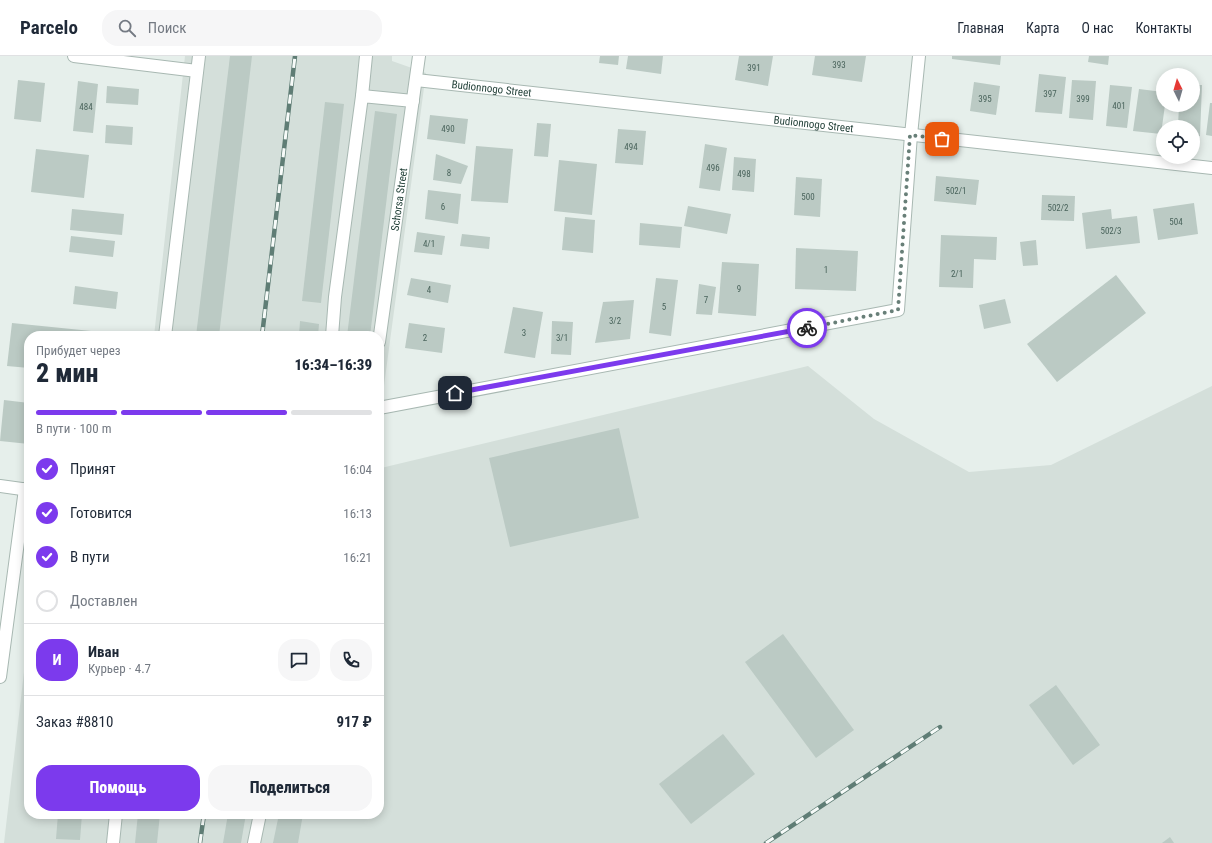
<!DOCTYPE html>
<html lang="ru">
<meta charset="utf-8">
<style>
:root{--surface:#fff;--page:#f6f6f7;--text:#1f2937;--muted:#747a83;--line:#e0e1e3;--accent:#7c3aed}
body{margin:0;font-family:"Roboto Condensed",sans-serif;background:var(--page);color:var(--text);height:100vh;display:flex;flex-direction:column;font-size:15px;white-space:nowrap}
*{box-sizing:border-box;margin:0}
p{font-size:13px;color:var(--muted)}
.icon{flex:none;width:22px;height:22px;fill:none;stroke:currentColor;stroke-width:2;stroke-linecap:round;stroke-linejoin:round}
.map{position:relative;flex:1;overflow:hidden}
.side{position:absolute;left:24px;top:275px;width:360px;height:488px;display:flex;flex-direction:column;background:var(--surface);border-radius:16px;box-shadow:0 2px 10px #0003}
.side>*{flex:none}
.needle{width:26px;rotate:355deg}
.controls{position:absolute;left:1156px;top:12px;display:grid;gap:8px}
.controls a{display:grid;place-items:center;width:44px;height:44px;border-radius:50%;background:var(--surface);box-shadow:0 2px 10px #0003;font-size:20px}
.pin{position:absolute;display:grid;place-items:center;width:34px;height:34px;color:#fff;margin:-17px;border-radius:8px;box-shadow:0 2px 6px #0006}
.courier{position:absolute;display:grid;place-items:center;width:40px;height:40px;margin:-20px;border:3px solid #7c3aed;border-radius:50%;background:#fff;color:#222;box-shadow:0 1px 5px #0007}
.head em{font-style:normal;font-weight:800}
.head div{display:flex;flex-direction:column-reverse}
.head{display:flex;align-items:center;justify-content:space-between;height:68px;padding:0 12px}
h1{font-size:26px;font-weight:800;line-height:30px}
.bar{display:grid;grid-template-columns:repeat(4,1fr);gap:6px 4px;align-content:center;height:48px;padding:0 12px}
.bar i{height:5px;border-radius:3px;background:var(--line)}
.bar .current{background:var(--accent)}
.bar p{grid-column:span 4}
.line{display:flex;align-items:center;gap:10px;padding:0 12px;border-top:1px solid var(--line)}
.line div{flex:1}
.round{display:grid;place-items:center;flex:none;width:42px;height:42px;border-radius:16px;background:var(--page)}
ol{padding:0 12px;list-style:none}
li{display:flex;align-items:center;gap:12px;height:44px}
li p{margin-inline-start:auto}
li .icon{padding:4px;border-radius:50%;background:var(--accent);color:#fff;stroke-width:4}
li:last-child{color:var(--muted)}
li i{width:22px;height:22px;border:2px solid var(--line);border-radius:50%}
.cta{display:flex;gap:8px;margin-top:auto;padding:8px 12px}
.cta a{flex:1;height:46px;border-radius:16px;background:var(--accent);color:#fff;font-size:16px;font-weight:800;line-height:46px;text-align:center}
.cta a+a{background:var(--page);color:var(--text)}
header{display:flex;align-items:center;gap:24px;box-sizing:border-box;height:56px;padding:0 20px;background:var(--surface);border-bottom:1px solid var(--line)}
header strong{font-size:19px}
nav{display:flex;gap:22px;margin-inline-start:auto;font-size:14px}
.search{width:280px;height:36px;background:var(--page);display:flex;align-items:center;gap:10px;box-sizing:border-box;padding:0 14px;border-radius:16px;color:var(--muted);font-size:15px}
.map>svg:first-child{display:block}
</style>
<header>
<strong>Parcelo</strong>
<div class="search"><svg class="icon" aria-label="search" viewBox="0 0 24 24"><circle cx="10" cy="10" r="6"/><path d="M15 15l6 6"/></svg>Поиск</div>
<nav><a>Главная</a><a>Карта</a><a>О нас</a><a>Контакты</a></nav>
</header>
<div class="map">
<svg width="1212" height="787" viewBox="0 0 1212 787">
<rect width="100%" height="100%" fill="#e6efeb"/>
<g fill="#d4dfda">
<polygon points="185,0 392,0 392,5 426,17 379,367 379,280 154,280"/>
<polygon points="808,310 874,363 969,416 1051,409 1212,330 1212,787 4,787 29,573 29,758 379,758 379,399 381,412"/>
</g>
<g fill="#bbcac4">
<polygon points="230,0 252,0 219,280 196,280"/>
<polygon points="600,0 619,0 618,9 599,7"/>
<polygon points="628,0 663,0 661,18 626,13"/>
<polygon points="739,0 773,0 768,30 735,24"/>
<polygon points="815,0 866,0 862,26 812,19"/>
<polygon points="952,0 1001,0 1000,9 952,3"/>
<polygon points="1089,0 1109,0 1108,9 1088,6"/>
<polygon points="1039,18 1066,21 1062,58 1035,56"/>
<polygon points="18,24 45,27 41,66 14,63"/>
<polygon points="1072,24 1096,25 1093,64 1069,62"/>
<polygon points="78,25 98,28 93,77 73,75"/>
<polygon points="974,26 1000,30 996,59 970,55"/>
<polygon points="1110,29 1132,31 1127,72 1106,70"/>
<polygon points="1193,29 1202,29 1200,80 1193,80 1193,71 1178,71 1179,49 1193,49"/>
<polygon points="107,30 139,33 138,49 106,47"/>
<polygon points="1139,33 1163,36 1163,49 1165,49 1161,78 1133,75"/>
<polygon points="325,46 344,48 321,247 302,245"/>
<polygon points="1210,47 1212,47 1212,80 1206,79"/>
<polygon points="375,55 397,58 370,280 347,280"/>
<polygon points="430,59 468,63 465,88 427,83"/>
<polygon points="537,67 551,68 548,101 534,100"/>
<polygon points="106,69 133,71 132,89 105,87"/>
<polygon points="618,73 646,75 643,109 615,107"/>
<polygon points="705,88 727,92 720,135 699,132"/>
<polygon points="476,90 513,93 508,147 471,145"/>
<polygon points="36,93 89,99 84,142 31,136"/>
<polygon points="436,98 468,110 461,128 433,124"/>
<polygon points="734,101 756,103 754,136 732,134"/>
<polygon points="559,104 597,108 592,159 554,155"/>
<polygon points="936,120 979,124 976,149 934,145"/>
<polygon points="796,121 822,123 820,161 794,159"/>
<polygon points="428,134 461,138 458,168 425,163"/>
<polygon points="1042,139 1075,140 1074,165 1041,164"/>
<polygon points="1194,147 1198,178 1158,184 1153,153"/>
<polygon points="688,150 731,158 727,178 684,170"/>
<polygon points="72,153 124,158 122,179 70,174"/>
<polygon points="1111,153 1112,163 1137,160 1140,187 1086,193 1082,157"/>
<polygon points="565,161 595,164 593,197 562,194"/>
<polygon points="640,167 682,171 680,192 639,189"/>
<polygon points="417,176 445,180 442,199 414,196"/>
<polygon points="462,178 490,181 489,193 460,190"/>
<polygon points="941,179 997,181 996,204 974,203 973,232 939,231"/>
<polygon points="71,180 115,185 113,201 69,196"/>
<polygon points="1036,184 1038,209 1023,210 1020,186"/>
<polygon points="796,192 858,195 856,235 795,233"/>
<polygon points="722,206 759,208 756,260 718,257"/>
<polygon points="1116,219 1146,257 1057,326 1027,288"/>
<polygon points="411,222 451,229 448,247 407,239"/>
<polygon points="656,222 678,224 671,280 649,277"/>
<polygon points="699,228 716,231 712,259 696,258"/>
<polygon points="75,230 118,236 116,253 73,248"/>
<polygon points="1005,243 1011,267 984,273 979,249"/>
<polygon points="634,244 630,283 595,287 603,246"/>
<polygon points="513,251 543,256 535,302 504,297"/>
<polygon points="300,265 319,268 318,280 299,280"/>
<polygon points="552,265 573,266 571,299 551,298"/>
<polygon points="12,267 101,276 101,280 29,280 29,312 7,310"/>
<polygon points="409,267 445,272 442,297 405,292"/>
<polygon points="4,344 29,347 29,388 0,385"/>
<polygon points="619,372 639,462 510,491 489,402"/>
<polygon points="783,578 854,674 816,702 745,606"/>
<polygon points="1056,629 1100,689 1073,709 1029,649"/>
<polygon points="723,678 755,718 691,768 659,728"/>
<polygon points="58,758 82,758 80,784 56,783"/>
<polygon points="138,758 160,758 157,787 135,787"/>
<polygon points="228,758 246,758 241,787 223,787"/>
<polygon points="279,758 303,758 298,787 273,787"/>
<polygon points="1170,781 1174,787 1162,787"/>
</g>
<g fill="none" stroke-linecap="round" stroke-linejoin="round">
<defs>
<g id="minor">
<polyline points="74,0 197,15"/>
<path id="s1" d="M416,24L1212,112"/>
<polyline points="362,40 366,0"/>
<polyline points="165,280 199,0"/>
<polyline points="332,280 335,241 362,40 413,45"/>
<path id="s2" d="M379,286L419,0"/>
<polyline points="379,352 898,254 911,79 919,0"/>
<polyline points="0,430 29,434"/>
<polyline points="0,621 25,433"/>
<polyline points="113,787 116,758"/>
<polyline points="254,787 260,758"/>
</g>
</defs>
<use href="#minor" stroke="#a8b8b2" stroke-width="14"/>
<use href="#minor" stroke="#fff" stroke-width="12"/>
<defs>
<g id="rail">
<polyline points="262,280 295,0"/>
<polyline points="200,787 204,758"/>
<polyline points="766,787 940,671"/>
</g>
</defs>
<use href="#rail" stroke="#5f7d75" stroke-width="4.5"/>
<use href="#rail" stroke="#f7fbf9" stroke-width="3" stroke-dasharray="9" stroke-linecap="butt"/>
</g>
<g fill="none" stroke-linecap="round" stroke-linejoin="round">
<polyline stroke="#687f78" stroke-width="4" stroke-dasharray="0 7.2" points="807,272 898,254 910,79 942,83"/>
<polyline stroke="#7c3aed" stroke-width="5" points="455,337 807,272"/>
</g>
<g text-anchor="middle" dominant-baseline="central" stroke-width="3" stroke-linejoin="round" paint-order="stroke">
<g font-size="9" fill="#4a645c">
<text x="839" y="9">393</text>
<text x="754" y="12">391</text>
<text x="1050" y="38">397</text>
<text x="985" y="43">395</text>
<text x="1083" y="43">399</text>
<text x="1119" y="50">401</text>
<text x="86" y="51">484</text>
<text x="448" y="73">490</text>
<text x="631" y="91">494</text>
<text x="713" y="112">496</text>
<text x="449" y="117">8</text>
<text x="744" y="118">498</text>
<text x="956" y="135">502/1</text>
<text x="808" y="141">500</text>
<text x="443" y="151">6</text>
<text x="1058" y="152">502/2</text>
<text x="1176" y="166">504</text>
<text x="1111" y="175">502/3</text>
<text x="429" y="188">4/1</text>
<text x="826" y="214">1</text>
<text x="957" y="218">2/1</text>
<text x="739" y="233">9</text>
<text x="429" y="234">4</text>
<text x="706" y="244">7</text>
<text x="664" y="251">5</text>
<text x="615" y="265">3/2</text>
<text x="524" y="277">3</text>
<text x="425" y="282">2</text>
<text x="562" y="282">3/1</text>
</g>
<g font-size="11" fill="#24423a" stroke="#f7fbf9">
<text stroke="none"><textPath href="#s1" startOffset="76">Budionnogo Street</textPath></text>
<text stroke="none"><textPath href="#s1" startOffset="400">Budionnogo Street</textPath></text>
<text stroke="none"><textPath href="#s2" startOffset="144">Schorsa Street</textPath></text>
</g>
</g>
</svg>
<div class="controls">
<a><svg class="needle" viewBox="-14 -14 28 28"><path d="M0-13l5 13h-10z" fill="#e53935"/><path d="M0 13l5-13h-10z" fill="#747a83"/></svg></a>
<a><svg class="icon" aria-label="locate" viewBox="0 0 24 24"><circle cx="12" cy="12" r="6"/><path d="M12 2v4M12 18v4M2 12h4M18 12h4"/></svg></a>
</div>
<div class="pin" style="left:942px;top:83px;background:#ea580c"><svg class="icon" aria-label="bag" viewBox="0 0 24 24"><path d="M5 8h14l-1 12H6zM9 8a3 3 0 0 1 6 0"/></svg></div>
<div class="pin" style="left:455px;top:337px;background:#1f2937"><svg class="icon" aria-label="home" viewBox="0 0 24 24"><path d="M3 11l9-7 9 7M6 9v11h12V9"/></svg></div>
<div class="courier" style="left:807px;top:272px"><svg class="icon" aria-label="bike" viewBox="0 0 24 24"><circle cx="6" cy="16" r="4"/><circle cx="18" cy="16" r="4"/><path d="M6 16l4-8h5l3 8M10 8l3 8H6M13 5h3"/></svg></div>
<section class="side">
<div class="head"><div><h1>2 мин</h1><p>Прибудет через</p></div><em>16:34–16:39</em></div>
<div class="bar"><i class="current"></i><i class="current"></i><i class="current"></i><i></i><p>В пути · 100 m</p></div>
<ol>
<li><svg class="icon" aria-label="check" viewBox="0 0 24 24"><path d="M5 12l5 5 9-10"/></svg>Принят<p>16:04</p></li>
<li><svg class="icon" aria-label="check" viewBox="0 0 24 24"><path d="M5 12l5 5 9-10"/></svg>Готовится<p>16:13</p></li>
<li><svg class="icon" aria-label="check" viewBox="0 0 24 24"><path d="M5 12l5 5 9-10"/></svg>В пути<p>16:21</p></li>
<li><i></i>Доставлен</li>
</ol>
<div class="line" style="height:72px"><b class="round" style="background:var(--accent);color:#fff">И</b><div><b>Иван</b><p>Курьер · 4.7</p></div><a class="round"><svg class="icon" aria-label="chat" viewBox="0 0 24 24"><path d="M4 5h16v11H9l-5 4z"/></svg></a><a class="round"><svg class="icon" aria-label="phone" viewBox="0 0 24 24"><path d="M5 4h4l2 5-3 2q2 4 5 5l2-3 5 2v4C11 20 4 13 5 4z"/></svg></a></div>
<div class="line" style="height:52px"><div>Заказ #8810</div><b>917 ₽</b></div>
<div class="cta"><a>Помощь</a><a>Поделиться</a></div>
</section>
</div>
